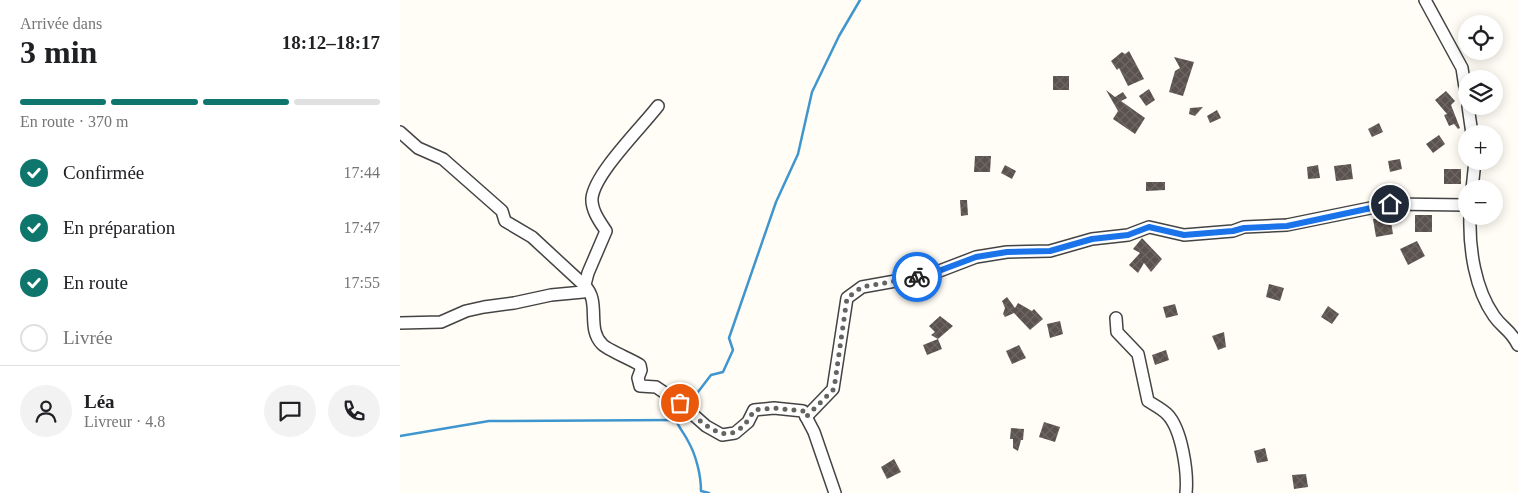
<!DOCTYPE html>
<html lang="fr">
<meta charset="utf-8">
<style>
:root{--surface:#fff;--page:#f2f2f2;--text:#202124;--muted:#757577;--line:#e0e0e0;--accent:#0f766e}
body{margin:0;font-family:Georgia,serif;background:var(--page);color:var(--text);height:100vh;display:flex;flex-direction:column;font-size:19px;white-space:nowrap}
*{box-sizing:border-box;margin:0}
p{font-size:16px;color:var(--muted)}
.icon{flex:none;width:28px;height:28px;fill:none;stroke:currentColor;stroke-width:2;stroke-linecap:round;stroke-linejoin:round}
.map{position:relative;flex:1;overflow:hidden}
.details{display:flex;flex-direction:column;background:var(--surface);width:400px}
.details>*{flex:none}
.fabs{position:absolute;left:1058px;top:15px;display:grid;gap:10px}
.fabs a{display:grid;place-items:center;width:45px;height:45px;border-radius:50%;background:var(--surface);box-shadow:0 2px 12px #0003;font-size:25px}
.pin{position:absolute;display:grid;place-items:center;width:42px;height:42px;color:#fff;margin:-21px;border:2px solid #fff;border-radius:50%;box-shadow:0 1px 5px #0007}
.courier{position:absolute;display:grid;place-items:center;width:50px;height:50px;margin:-25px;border:4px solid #1a73e8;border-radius:50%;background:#fff;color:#222;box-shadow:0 1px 6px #0007}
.headline em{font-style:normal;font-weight:700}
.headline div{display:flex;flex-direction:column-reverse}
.headline{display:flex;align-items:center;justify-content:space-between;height:85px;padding:0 20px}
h1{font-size:32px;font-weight:700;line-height:38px}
.bar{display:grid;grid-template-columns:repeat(4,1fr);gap:8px 5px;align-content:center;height:60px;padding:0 20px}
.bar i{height:6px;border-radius:4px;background:var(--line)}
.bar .active{background:var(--accent)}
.bar p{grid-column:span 4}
.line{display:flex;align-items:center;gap:12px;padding:0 20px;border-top:1px solid var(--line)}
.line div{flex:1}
.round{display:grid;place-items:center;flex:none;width:52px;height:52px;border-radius:26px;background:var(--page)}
ol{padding:0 20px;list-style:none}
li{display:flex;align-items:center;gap:15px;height:55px}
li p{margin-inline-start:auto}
li .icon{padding:5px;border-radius:50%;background:var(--accent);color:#fff;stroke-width:4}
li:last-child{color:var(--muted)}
li i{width:28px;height:28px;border:2px solid var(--line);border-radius:50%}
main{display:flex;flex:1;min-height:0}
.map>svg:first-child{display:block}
</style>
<main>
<section class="details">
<div class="headline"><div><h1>3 min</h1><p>Arrivée dans</p></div><em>18:12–18:17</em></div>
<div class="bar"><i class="active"></i><i class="active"></i><i class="active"></i><i></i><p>En route · 370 m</p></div>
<ol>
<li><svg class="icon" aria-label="check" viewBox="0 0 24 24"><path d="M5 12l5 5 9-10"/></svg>Confirmée<p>17:44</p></li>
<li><svg class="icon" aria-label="check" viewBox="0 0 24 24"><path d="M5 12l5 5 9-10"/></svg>En préparation<p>17:47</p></li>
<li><svg class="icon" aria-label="check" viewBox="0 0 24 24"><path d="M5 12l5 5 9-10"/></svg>En route<p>17:55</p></li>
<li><i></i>Livrée</li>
</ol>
<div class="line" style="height:90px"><a class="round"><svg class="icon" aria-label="person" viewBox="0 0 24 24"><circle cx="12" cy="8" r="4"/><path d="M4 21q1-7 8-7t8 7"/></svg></a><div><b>Léa</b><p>Livreur · 4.8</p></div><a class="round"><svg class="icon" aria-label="chat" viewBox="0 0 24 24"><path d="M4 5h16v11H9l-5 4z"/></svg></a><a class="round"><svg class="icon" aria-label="phone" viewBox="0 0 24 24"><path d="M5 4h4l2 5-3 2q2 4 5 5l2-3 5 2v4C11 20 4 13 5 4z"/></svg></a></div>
</section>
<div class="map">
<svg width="1118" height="493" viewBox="0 0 1118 493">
<defs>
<pattern id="building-cross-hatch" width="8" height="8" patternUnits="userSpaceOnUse" patternTransform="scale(1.25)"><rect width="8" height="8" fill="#5a524d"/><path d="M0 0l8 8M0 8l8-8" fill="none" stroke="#6d6662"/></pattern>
</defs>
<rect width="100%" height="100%" fill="#fffdf5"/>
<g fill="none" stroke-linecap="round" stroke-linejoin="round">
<g stroke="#3f96cf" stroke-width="2.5">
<polyline points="288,405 311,375 323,372 333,350 329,338 376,202 398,154 412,92 439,36 460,0"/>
<path d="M283,411L276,420C279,428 284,433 288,441C296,455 301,475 301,491L309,493"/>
<polyline points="0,436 89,421 276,420"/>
</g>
</g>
<g fill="url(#building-cross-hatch)">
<polygon points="729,51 744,79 728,86 719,68 717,70 711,61 722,52 725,54"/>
<polygon points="774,57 794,62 783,96 769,92 775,71 780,68"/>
<rect x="653" y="76" width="16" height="14"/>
<polygon points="749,89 755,100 746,106 739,96"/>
<polygon points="706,90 715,97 723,92 727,98 721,101 745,118 735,134 713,119 718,111"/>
<polygon points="1046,91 1055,101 1051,105 1060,128 1058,129 1054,124 1049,126 1044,115 1047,114 1035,100"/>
<polygon points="803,107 795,116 789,114 790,108"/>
<polygon points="817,110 821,118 810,123 807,116"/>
<polygon points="979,123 983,132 972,137 968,129"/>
<polygon points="1039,135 1045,144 1033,153 1026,144"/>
<polygon points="575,156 591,156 590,172 574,172"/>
<polygon points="1000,159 1002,169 990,172 988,161"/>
<polygon points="951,164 953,179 936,181 934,166"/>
<polygon points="605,165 616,171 612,179 601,173"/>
<polygon points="918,165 920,178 908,179 907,167"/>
<rect x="1044" y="169" width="17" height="15"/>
<polygon points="746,182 765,182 765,190 746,191"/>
<polygon points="560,200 567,200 568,215 561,216"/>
<rect x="1015" y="215" width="17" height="17"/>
<polygon points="990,216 993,234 976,237 973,219"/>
<polygon points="742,238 762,259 751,272 744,263 738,273 729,265 740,253 733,249"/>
<polygon points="1017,241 1025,256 1008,265 1000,249"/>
<polygon points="869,284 884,288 880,301 866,297"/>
<polygon points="607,297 615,308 618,303 632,311 634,309 643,319 630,330 614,313 605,317 603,314 605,308 602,301"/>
<polygon points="775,304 778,315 766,318 763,307"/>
<polygon points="928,306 939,314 932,324 921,317"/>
<polygon points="540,316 553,326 538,339 531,335 535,332 529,326"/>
<polygon points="660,321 663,334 650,338 647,324"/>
<polygon points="824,332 826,347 818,350 812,336"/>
<polygon points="538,339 542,349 527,355 523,345"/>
<polygon points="619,345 626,358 612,364 606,351"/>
<polygon points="766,350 769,360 755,365 752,355"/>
<polygon points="644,422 660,427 655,442 639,437"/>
<polygon points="611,428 624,429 623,440 621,440 618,451 613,448 613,439 610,439"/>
<polygon points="865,448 868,461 857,463 854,451"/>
<polygon points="494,459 501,472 487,479 481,467"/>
<polygon points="906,474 908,487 894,489 892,475"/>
</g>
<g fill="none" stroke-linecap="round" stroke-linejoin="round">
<defs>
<g id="minor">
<polyline points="1025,0 1062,68 1066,94"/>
<polyline points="1068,106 1072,134"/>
<path d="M0,132L18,148L43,159L102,211L105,221L132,237L185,286C201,302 186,328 202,344C207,350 231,359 240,365L241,370L238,378L240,386L256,387L280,403L306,426L322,435L335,433L348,422L354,410L374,408L403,411L414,432L435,493"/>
<polyline points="1072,189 1075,161"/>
<path d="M1070,216C1069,249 1075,289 1094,316C1103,329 1110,329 1118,345"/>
<path d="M716,318L717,332L738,354L748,401C754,405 762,409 767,414C782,429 788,473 786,493"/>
<path d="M0,323L41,322L66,311L84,307L114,303L151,295L183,292L188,273L206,231C200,222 191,210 192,198C195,173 241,128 258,106"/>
<polyline points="406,417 433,389 447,298 462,287 529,275 576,257 607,252 650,251 692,239 728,235 749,227 784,235 833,231 844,227 887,225 990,204 1066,205"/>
</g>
</defs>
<use href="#minor" stroke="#444" stroke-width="14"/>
<use href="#minor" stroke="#fff" stroke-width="11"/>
</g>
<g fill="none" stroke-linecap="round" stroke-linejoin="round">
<path stroke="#646461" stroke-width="5" stroke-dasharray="0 9" d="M280,403C306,426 331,455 354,410L374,408L403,411L406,417L434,389L447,298L462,287L517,277"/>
<polyline stroke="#1a73e8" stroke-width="6" points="517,277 528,275 576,257 607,252 650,251 692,239 728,235 749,227 784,235 833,231 844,228 887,226 990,204"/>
</g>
</svg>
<div class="fabs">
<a><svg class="icon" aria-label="locate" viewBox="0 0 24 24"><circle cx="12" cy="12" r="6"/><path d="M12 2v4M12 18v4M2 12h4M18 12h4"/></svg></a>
<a><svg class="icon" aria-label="layers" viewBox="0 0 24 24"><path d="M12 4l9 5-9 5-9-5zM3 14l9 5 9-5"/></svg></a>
<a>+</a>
<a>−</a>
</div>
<div class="pin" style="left:280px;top:403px;background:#ea580c"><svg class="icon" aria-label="bag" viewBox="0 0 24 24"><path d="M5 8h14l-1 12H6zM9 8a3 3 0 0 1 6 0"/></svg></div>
<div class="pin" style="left:990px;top:204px;background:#1f2937"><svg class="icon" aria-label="home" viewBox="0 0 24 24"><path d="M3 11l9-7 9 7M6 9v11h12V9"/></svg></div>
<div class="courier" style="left:517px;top:277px"><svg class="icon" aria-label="bike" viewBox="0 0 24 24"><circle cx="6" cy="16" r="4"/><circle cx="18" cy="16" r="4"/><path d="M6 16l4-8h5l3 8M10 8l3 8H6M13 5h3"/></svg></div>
</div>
</main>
